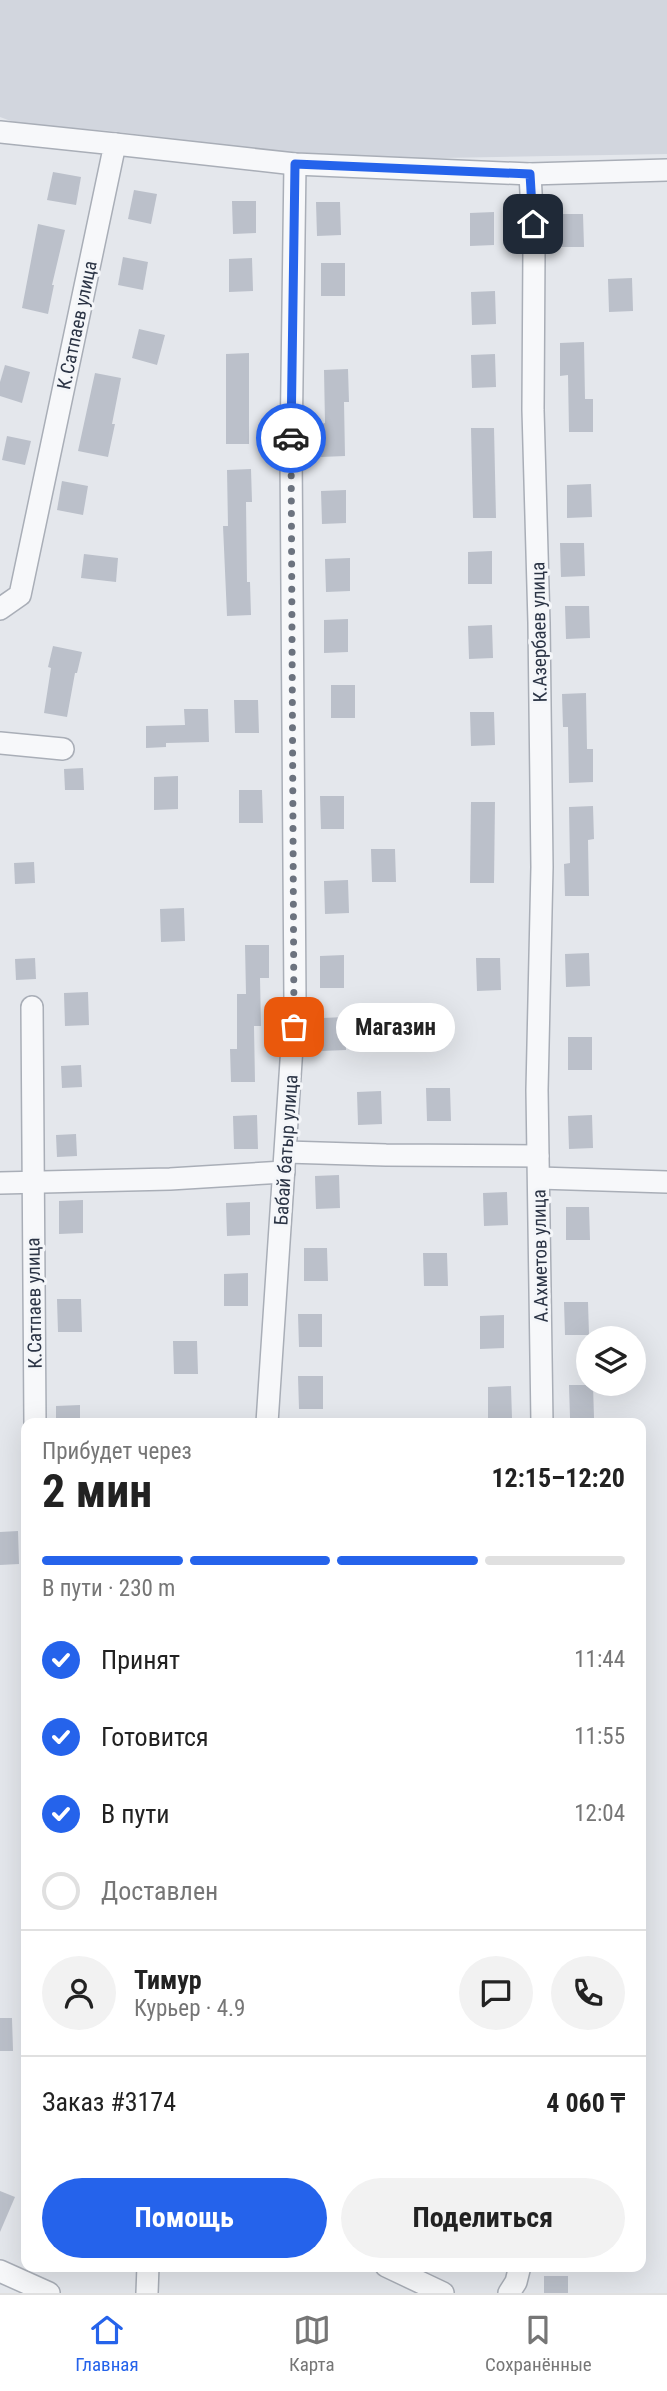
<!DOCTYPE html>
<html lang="ru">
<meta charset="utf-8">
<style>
:root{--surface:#fff;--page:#f2f2f2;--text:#222;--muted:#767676;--line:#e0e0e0;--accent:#2563eb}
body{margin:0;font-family:"Roboto Condensed",sans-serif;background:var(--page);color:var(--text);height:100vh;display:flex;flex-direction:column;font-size:26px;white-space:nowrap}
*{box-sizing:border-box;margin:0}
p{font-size:23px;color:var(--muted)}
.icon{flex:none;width:38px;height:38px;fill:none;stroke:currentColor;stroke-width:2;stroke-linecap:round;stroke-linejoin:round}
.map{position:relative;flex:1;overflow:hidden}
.drawer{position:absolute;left:21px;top:1418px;width:625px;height:854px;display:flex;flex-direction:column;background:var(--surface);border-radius:14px;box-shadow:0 7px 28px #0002}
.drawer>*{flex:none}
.buttons{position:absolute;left:576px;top:1326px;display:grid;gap:14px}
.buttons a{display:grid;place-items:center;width:70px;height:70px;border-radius:50%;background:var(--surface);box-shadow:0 7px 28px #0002;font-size:35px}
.pin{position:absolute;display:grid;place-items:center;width:60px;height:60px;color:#fff;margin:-30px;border-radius:14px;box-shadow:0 4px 10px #0006}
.courier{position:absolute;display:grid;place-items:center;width:70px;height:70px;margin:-35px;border:5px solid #2563eb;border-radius:50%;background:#fff;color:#222;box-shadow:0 2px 9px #0007}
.bubble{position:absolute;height:49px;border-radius:24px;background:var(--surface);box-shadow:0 7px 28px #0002;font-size:23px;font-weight:700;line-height:49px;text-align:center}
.summary em{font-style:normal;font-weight:700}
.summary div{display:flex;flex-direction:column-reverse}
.summary{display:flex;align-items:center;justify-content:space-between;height:119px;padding:0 21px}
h1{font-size:46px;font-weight:700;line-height:52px}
.bar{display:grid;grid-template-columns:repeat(4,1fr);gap:10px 7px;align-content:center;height:84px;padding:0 21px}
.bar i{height:9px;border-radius:5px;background:var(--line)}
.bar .current{background:var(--accent)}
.bar p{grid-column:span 4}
.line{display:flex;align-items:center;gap:18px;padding:0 21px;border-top:2px solid var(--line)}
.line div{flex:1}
.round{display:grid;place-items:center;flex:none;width:74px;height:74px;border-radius:37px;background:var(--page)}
ol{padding:0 21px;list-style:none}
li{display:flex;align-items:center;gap:21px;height:77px}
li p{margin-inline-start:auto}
li .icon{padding:7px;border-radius:50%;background:var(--accent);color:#fff;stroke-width:4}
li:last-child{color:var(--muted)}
li i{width:38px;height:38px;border:4px solid var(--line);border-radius:50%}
.cta{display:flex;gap:14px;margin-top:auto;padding:14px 21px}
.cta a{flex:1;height:80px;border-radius:42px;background:var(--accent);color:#fff;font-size:28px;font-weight:700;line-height:80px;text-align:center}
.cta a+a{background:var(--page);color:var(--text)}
.tabs{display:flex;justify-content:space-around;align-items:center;height:98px;border-top:2px solid var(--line);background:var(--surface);font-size:19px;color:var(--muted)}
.tabs a{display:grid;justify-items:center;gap:4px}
.tabs .current{color:var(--accent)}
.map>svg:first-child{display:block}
</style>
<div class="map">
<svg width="667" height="2293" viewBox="0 0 667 2293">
<rect width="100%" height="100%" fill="#e4e7ec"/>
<polygon fill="#d2d6de" points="0,0 667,0 667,154 386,159 300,154 110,131 19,124 0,117"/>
<g fill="#bbc0ca">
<polygon points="53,172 81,177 76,205 47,200"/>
<polygon points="134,190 157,194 151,224 128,219"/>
<polygon points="232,201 256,201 256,233 233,234"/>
<polygon points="316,202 340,202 341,235 317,236"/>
<polygon points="494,212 494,245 470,246 470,213"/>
<polygon points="559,214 583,214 584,247 560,247"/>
<polygon points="38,224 65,230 52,285 54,285 48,314 22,308"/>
<polygon points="123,257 148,262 143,290 118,285"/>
<polygon points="252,258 253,291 229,292 229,259"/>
<rect x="321" y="263" width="24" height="33"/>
<polygon points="632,278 633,311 609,312 608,279"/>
<polygon points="495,291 496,324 472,325 471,292"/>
<polygon points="139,329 165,335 157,365 132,358"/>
<polygon points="584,342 585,399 593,399 593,432 569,432 568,375 560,376 560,343"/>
<polygon points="249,353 249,444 226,444 226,354"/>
<polygon points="495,354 496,387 472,388 471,355"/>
<polygon points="5,365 30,372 22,403 0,396 0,382"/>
<polygon points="348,369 349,402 344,402 345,456 321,457 321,424 325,423 324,370"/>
<polygon points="95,373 121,378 112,424 115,424 108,457 78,451"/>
<polygon points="471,428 494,428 496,518 473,518"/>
<polygon points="7,436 31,441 25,465 2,460"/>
<polygon points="251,469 252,502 246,502 247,582 250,582 251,615 227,616 223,526 228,526 227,470"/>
<polygon points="62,481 88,486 83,515 57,510"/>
<polygon points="591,484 592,517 567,518 567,485"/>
<polygon points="346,490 346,523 322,524 321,491"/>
<polygon points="560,543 584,543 585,576 561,577"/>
<polygon points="492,551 492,584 468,584 468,552"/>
<polygon points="84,554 118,558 116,582 81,578"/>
<polygon points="350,558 350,591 326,592 325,559"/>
<polygon points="565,606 589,606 590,638 566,639"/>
<polygon points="348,619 348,652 324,653 324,620"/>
<polygon points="492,625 493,658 469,659 468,626"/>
<polygon points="53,646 82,652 77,673 75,673 67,717 44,713 51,668 48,667"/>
<rect x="331" y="685" width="24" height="33"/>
<polygon points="586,693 587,749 593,749 593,782 569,783 568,727 563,727 562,694"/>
<polygon points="234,700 258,700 259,733 235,733"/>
<polygon points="184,709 208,709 209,742 166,743 166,747 146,748 146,726 185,725"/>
<polygon points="470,712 494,712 495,745 471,746"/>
<polygon points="83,768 84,790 65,790 64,769"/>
<polygon points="178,776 178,809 154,810 154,777"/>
<polygon points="239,790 262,790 263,823 239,823"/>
<polygon points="320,796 344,796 344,829 321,829"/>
<polygon points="471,802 495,802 494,883 470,883"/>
<polygon points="593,806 594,839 588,840 589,896 565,896 564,864 570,863 569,807"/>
<polygon points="371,849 395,849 396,882 372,882"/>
<polygon points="34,862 35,883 15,884 14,863"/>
<polygon points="348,880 349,913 325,914 324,881"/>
<polygon points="184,908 185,941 161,942 160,909"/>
<polygon points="245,945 269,945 269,978 260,978 261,1026 254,1026 255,1082 231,1082 230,1049 237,1049 237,994 246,994"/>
<polygon points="589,953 590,986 566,987 565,954"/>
<polygon points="344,955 344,988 320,988 320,956"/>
<polygon points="35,958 36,979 16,980 15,959"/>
<polygon points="476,958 500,958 501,990 477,991"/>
<polygon points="88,992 89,1025 65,1026 64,993"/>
<rect x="418" y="1010" width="24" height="33"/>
<polygon points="345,1017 346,1050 322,1051 322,1018"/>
<rect x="568" y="1037" width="24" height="33"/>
<polygon points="81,1065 82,1087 62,1088 61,1066"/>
<polygon points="426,1088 450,1088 451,1121 427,1121"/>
<polygon points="381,1091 382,1124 358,1125 357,1092"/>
<polygon points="257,1115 258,1149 234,1149 233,1116"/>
<polygon points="592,1115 593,1148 569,1149 568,1116"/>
<polygon points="76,1134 77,1156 57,1157 56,1135"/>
<polygon points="339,1175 340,1208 316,1209 315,1176"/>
<polygon points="507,1192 508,1225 484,1226 483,1193"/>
<polygon points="83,1200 83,1233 59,1234 59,1201"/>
<polygon points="250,1202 250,1235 227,1236 226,1203"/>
<polygon points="566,1207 589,1207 590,1240 566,1240"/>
<polygon points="304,1248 327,1248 328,1281 304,1281"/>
<polygon points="423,1253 447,1253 448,1286 424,1286"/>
<polygon points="248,1273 248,1306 224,1306 224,1274"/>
<polygon points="57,1299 81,1299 82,1332 58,1332"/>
<polygon points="564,1302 588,1302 589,1335 565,1335"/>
<polygon points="298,1314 322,1314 322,1347 299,1347"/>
<polygon points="504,1315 504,1348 480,1349 480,1316"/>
<polygon points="173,1341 197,1341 198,1374 174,1374"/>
<polygon points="298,1376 323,1376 323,1409 299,1409"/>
<polygon points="569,1385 593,1385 594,1418 570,1418"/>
<polygon points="511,1386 512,1419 488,1420 488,1387"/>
<polygon points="80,1405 80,1423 56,1423 56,1406"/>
<polygon points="18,1531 19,1564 0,1565 0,1532"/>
<polygon points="0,2018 12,2018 13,2051 0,2051"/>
<polygon points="0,2191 15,2197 0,2232"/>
<rect x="544" y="2276" width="24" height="17"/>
</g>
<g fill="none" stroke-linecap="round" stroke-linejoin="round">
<defs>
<g id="minor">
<polyline points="0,132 115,144 20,595 0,609"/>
<polyline points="115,144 295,164 530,174 667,170"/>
<polyline points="530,174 534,249 533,410 539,623 542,867 537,1090 542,1423"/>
<polyline points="0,743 63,749"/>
<polyline points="32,1007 35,1423"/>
<polyline points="286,1152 386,1155 538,1156"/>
<polyline points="539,1178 667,1182"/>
<polyline points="0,1183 170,1179 284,1172"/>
<polyline points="267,1423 295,1001 291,451 295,164"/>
<polyline points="386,2266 443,2293"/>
<polyline points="0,2271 49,2293"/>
<polyline points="147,2293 148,2266"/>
<polyline points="509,2293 516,2282 520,2266"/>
</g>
</defs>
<use href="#minor" stroke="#a9aeb7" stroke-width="24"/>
<use href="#minor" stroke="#f7f8fa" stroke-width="21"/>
</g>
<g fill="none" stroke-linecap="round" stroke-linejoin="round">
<polyline stroke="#6c737f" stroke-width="7" stroke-dasharray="0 12.6" points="291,438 294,1027"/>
<polyline stroke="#2563eb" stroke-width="9" points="291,438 295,164 530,174 533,224"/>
</g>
<g text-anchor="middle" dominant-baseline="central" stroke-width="6" stroke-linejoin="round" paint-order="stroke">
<g font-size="19" fill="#2b3445" stroke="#f4f6f9">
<text transform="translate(77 325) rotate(-78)">К.Сатпаев улица</text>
<text transform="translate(539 632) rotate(-91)">К.Азербаев улица</text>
<text transform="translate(286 1150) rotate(-86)">Бабай батыр улица</text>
<text transform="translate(540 1256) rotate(-91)">А.Ахметов улица</text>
<text transform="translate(34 1303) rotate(-91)">К.Сатпаев улица</text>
</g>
</g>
</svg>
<div class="buttons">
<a><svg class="icon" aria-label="layers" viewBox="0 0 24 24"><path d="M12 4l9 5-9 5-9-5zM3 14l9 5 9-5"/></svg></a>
</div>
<div class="pin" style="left:294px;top:1027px;background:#ea580c"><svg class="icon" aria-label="bag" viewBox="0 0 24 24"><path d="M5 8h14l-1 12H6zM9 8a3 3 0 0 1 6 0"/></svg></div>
<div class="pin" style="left:533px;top:224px;background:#1f2937"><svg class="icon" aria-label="home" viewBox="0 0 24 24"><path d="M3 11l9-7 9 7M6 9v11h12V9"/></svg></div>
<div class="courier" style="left:291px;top:438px"><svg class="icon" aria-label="car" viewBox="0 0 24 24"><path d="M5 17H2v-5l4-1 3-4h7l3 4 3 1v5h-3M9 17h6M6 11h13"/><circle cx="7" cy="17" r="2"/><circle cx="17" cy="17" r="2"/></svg></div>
<div class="bubble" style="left:336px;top:1003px;width:119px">Магазин</div>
<section class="drawer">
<div class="summary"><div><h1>2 мин</h1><p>Прибудет через</p></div><em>12:15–12:20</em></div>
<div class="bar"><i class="current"></i><i class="current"></i><i class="current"></i><i></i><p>В пути · 230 m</p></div>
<ol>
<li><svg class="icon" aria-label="check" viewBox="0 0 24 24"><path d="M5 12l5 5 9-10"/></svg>Принят<p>11:44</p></li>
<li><svg class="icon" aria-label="check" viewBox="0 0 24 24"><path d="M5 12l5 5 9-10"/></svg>Готовится<p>11:55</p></li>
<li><svg class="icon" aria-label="check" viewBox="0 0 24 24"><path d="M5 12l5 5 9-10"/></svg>В пути<p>12:04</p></li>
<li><i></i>Доставлен</li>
</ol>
<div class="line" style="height:126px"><a class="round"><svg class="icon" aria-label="person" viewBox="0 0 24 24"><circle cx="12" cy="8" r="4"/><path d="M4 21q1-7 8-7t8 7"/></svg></a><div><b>Тимур</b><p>Курьер · 4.9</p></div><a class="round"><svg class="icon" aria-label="chat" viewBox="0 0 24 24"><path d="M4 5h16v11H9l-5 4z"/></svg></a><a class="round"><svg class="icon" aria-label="phone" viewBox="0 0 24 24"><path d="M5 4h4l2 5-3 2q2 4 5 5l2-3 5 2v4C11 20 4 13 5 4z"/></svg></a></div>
<div class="line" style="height:91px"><div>Заказ #3174</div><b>4 060 ₸</b></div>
<div class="cta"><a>Помощь</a><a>Поделиться</a></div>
</section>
</div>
<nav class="tabs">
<a class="current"><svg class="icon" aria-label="home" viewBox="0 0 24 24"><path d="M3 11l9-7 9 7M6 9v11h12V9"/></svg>Главная</a>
<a><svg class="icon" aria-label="map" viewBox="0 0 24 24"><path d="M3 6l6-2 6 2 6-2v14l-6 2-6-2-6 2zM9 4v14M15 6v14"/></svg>Карта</a>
<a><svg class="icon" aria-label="saved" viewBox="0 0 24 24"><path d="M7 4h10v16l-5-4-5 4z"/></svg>Сохранённые</a>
</nav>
